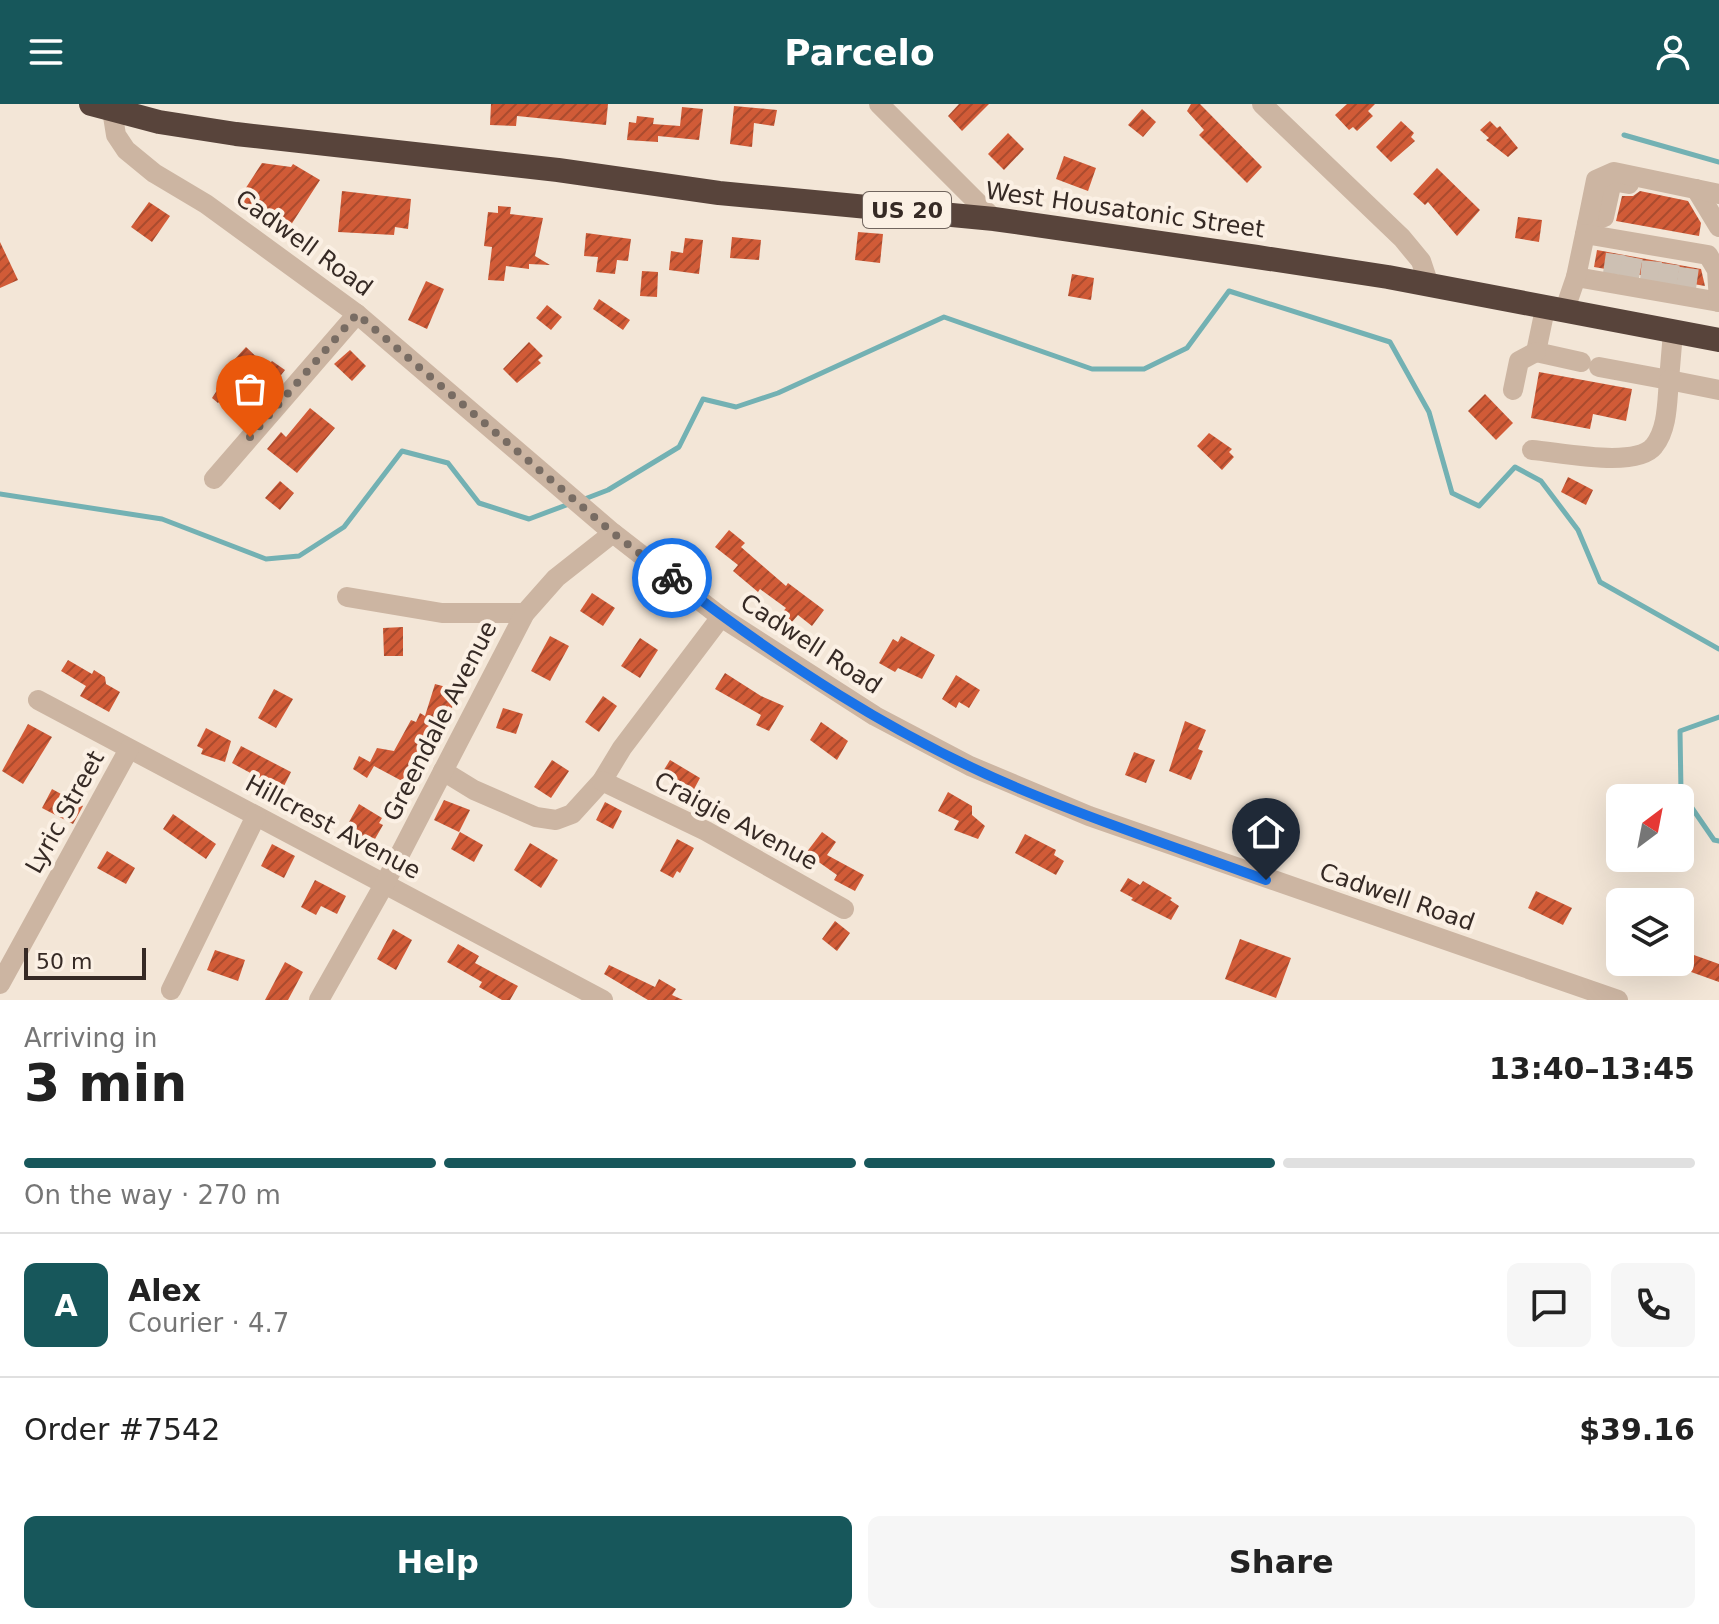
<!DOCTYPE html>
<meta charset="utf-8">
<style>
:root{--surface:#fff;--page:#f6f6f6;--text:#222;--muted:#767676;--line:#e0e0e0;--accent:#17575b}
body{margin:0;font-family:"DejaVu Sans",sans-serif;background:var(--page);color:var(--text);height:100vh;display:flex;flex-direction:column;font-size:30px;white-space:nowrap}
*{box-sizing:border-box;margin:0}
p{font-size:26px;color:var(--muted)}
.icon{flex:none;width:44px;height:44px;fill:none;stroke:currentColor;stroke-width:2;stroke-linecap:round;stroke-linejoin:round}
.map{position:relative;height:896px;overflow:hidden}
.side{display:flex;flex-direction:column;background:var(--surface);flex:1}
.side>*{flex:none}
.needle{width:52px;rotate:32deg}
.tools{position:absolute;left:1606px;top:680px;display:grid;gap:16px}
.tools a{display:grid;place-items:center;width:88px;height:88px;border-radius:12px;background:var(--surface);box-shadow:0 8px 32px #0002;font-size:40px}
.scale{position:absolute;left:24px;bottom:20px;width:122px;box-sizing:border-box;padding-left:8px;border:4px solid #362a25;border-top:0;font-size:22px;line-height:28px;white-space:nowrap;color:#362a25;-webkit-text-stroke:6px #fbf0e4;paint-order:stroke}
.pin{position:absolute;display:grid;place-items:center;width:68px;height:68px;color:#fff;margin:-82px -34px;border-radius:50% 50% 50% 0;rotate:-45deg;box-shadow:0 0 8px #0007}
.pin .icon{rotate:45deg}
.courier{position:absolute;display:grid;place-items:center;width:80px;height:80px;margin:-40px;border:6px solid #1a73e8;border-radius:50%;background:#fff;color:#222;box-shadow:0 2px 10px #0007}
.summary em{font-style:normal;font-weight:700}
.summary div{display:flex;flex-direction:column-reverse}
.summary{display:flex;align-items:center;justify-content:space-between;height:136px;padding:0 24px}
h1{font-size:52px;font-weight:700;line-height:60px}
.bar{display:grid;grid-template-columns:repeat(4,1fr);gap:12px 8px;align-content:center;height:96px;padding:0 24px}
.bar i{height:10px;border-radius:6px;background:var(--line)}
.bar .selected{background:var(--accent)}
.bar p{grid-column:span 4}
.line{display:flex;align-items:center;gap:20px;padding:0 24px;border-top:2px solid var(--line)}
.line div{flex:1}
.round{display:grid;place-items:center;flex:none;width:84px;height:84px;border-radius:12px;background:var(--page)}
.action{display:flex;gap:16px;margin-top:auto;padding:16px 24px}
.action a{flex:1;height:92px;border-radius:12px;background:var(--accent);color:#fff;font-size:32px;font-weight:700;line-height:92px;text-align:center}
.action a+a{background:var(--page);color:var(--text)}
header{display:flex;justify-content:space-between;align-items:center;height:104px;padding:0 24px;background:var(--accent);color:#fff;font-size:36px;font-weight:700}
.map>svg:first-child{display:block}
</style>
<header><svg class="icon" aria-label="menu" viewBox="0 0 24 24"><path d="M4 6h16M4 12h16M4 18h16"/></svg>Parcelo<svg class="icon" aria-label="person" viewBox="0 0 24 24"><circle cx="12" cy="8" r="4"/><path d="M4 21q1-7 8-7t8 7"/></svg></header>
<div class="map">
<svg width="1719" height="896" viewBox="0 0 1719 896">
<defs>
<pattern id="building-hatch" width="6" height="6" patternUnits="userSpaceOnUse" patternTransform="scale(2)"><rect width="6" height="6" fill="#d15b37"/><path d="M-1 1l2-2M0 6l6-6M5 7l2-2" fill="none" stroke="#aa4b2e"/></pattern>
</defs>
<rect width="100%" height="100%" fill="#f3e6d7"/>
<g fill="none" stroke-linecap="round" stroke-linejoin="round">
<g stroke="#73b1b3" stroke-width="5">
<polyline points="1624,31 1719,58"/>
<polyline points="0,390 162,415 266,455 299,452 344,423 402,347 448,359 479,399 529,415 569,400"/>
<polyline points="582,396 608,386 679,343 703,295 736,303 778,289 944,213 1092,265 1144,265 1187,244 1229,187 1390,238 1429,308 1452,389 1479,402 1515,363 1541,377 1578,426 1600,478 1719,545"/>
<polyline points="1719,613 1680,627 1681,688 1714,736 1719,737"/>
</g>
</g>
<g fill="url(#building-hatch)">
<polygon points="491,0 608,0 606,21 517,12 516,22 490,21"/>
<polygon points="959,0 989,0 962,27 948,12"/>
<polygon points="1191,0 1200,0 1262,63 1247,79 1199,31 1204,26 1187,7"/>
<polygon points="1347,0 1375,0 1368,7 1373,12 1357,27 1353,23 1349,26 1335,11"/>
<polygon points="734,2 777,6 774,22 754,19 752,43 730,40"/>
<polygon points="682,3 703,5 699,36 658,32 658,38 627,36 629,18 636,19 637,12 654,14 653,20 680,22"/>
<polygon points="1142,5 1156,18 1143,33 1128,21"/>
<polygon points="1401,17 1414,29 1411,33 1415,37 1391,58 1376,43"/>
<polygon points="1490,17 1497,24 1500,22 1518,44 1508,53 1486,36 1489,34 1480,26"/>
<polygon points="1008,29 1024,45 1004,66 988,50"/>
<polygon points="1064,52 1096,64 1088,87 1056,75"/>
<polygon points="262,59 291,63 293,60 320,76 287,127 238,96"/>
<polygon points="1437,64 1480,106 1457,132 1428,98 1425,101 1413,90"/>
<polygon points="342,87 411,95 408,125 395,123 394,131 338,128"/>
<polygon points="1640,87 1688,97 1701,119 1699,132 1616,117 1622,92 1633,92"/>
<polygon points="149,98 170,112 152,138 131,123"/>
<polygon points="498,102 511,103 510,110 543,114 535,152 550,161 529,160 529,165 506,162 504,177 488,176 492,143 484,142 488,108 498,109"/>
<polygon points="1518,113 1542,116 1539,138 1515,134"/>
<polygon points="858,128 883,130 880,159 855,156"/>
<polygon points="586,129 631,135 628,157 617,156 615,170 596,168 598,153 584,152"/>
<polygon points="732,133 761,136 759,156 730,154"/>
<polygon points="685,134 703,136 699,170 669,166 671,147 683,149"/>
<polygon points="0,138 18,176 0,184"/>
<polygon points="1597,146 1701,165 1705,182 1594,163"/>
<polygon points="642,167 658,168 657,193 640,192"/>
<polygon points="1072,170 1094,174 1091,196 1068,192"/>
<polygon points="426,177 444,185 427,225 408,216"/>
<polygon points="599,195 630,216 623,226 593,205"/>
<polygon points="547,201 562,213 551,226 536,214"/>
<polygon points="529,238 543,252 538,256 541,259 517,279 503,265"/>
<polygon points="246,243 267,263 272,257 285,266 271,284 248,267 218,299 212,294 227,271 223,268"/>
<polygon points="350,246 366,262 352,277 334,260"/>
<polygon points="1539,268 1632,285 1626,317 1593,310 1590,325 1531,314"/>
<polygon points="1485,290 1513,319 1496,336 1468,307"/>
<polygon points="310,304 335,324 297,369 267,345 281,328 286,333"/>
<polygon points="1209,329 1232,345 1229,348 1234,353 1222,366 1197,342"/>
<polygon points="1568,373 1593,386 1586,401 1561,388"/>
<polygon points="280,377 294,389 280,406 265,394"/>
<polygon points="729,426 745,439 741,443 786,482 788,479 824,506 812,522 798,511 792,518 781,510 786,504 760,485 758,488 733,467 738,461 715,443"/>
<polygon points="592,489 615,504 603,522 580,507"/>
<polygon points="403,523 403,552 384,552 383,524"/>
<polygon points="550,532 569,542 550,577 531,567"/>
<polygon points="901,532 935,551 922,575 898,564 895,568 879,559 893,535 898,538"/>
<polygon points="640,534 658,546 640,574 621,562"/>
<polygon points="68,556 92,570 94,566 105,573 106,580 120,588 109,608 80,592 86,582 61,567"/>
<polygon points="725,569 761,592 784,602 769,627 756,621 761,611 715,585"/>
<polygon points="956,571 980,586 969,604 959,598 956,604 942,595"/>
<polygon points="435,580 457,586 452,604 448,602 402,677 374,662 367,674 353,665 359,652 370,658 377,644 394,647 411,616 416,618 420,609 425,612"/>
<polygon points="274,585 293,595 276,624 258,614"/>
<polygon points="603,592 617,602 599,628 585,618"/>
<polygon points="503,604 523,610 516,630 496,624"/>
<polygon points="1185,617 1206,626 1198,645 1203,647 1191,676 1169,667"/>
<polygon points="821,618 848,637 837,656 810,636"/>
<polygon points="28,620 52,633 23,680 2,667"/>
<polygon points="206,624 231,637 225,658 201,650 203,645 197,642"/>
<polygon points="241,642 291,668 282,686 232,659"/>
<polygon points="1134,648 1155,656 1146,679 1125,671"/>
<polygon points="552,656 569,667 551,694 534,683"/>
<polygon points="670,656 700,674 693,687 662,669"/>
<polygon points="52,685 83,702 73,720 42,704"/>
<polygon points="948,688 972,702 972,711 985,722 978,735 954,726 959,717 938,707"/>
<polygon points="444,696 470,706 459,728 434,716"/>
<polygon points="605,698 622,707 613,725 596,716"/>
<polygon points="359,700 382,714 379,719 383,721 375,735 369,732 364,739 344,727"/>
<polygon points="173,710 216,740 206,755 163,725"/>
<polygon points="460,728 483,741 474,758 451,745"/>
<polygon points="822,728 836,738 827,751 864,771 855,787 834,776 837,771 806,749"/>
<polygon points="1025,730 1056,746 1054,751 1064,757 1056,771 1015,749"/>
<polygon points="677,735 694,744 680,769 677,767 673,774 660,767"/>
<polygon points="530,739 558,756 541,784 514,766"/>
<polygon points="272,740 295,752 284,774 261,762"/>
<polygon points="107,747 135,764 126,780 97,764"/>
<polygon points="1128,774 1140,781 1143,777 1172,794 1170,796 1179,802 1171,816 1131,796 1133,794 1120,787"/>
<polygon points="315,776 346,792 337,810 321,802 316,811 301,803"/>
<polygon points="1536,787 1572,804 1563,821 1528,804"/>
<polygon points="835,817 850,829 837,847 822,835"/>
<polygon points="393,825 412,836 396,866 377,855"/>
<polygon points="1240,835 1291,854 1276,894 1225,875"/>
<polygon points="458,840 479,852 475,859 518,882 510,896 502,896 479,883 482,878 447,858"/>
<polygon points="215,846 245,856 238,877 207,866"/>
<polygon points="1680,846 1719,860 1719,878 1680,864"/>
<polygon points="285,858 303,868 288,896 265,896"/>
<polygon points="609,861 655,883 659,875 676,885 672,891 683,896 648,896 604,870"/>
</g>
<g fill="none" stroke-linecap="round" stroke-linejoin="round">
<g stroke="#cdc0b3" stroke-width="20" stroke-dasharray="20 10" stroke-linecap="butt">
<polyline points="1613,170 1616,149"/>
<polyline points="1629,173 1633,152"/>
<polyline points="1650,177 1652,156"/>
<polyline points="1667,180 1670,159"/>
<polyline points="1686,184 1689,163"/>
</g>
<g stroke="#ccb5a2" stroke-width="20">
<polyline points="879,0 994,115"/>
<polyline points="1262,0 1402,134 1421,157 1429,181"/>
<polyline points="112,6 116,31 126,46 154,69 206,100 357,210 613,429 721,513 875,612 970,662 1089,712 1618,896"/>
<polyline points="1696,85 1719,123"/>
<polyline points="1587,120 1604,113 1612,77 1629,80"/>
<polyline points="1585,130 1596,76 1614,68 1719,90"/>
<polyline points="1576,173 1719,198"/>
<polyline points="1545,205 1536,248 1581,258"/>
<polyline points="1564,208 1576,173 1585,130 1708,151 1717,166 1719,198"/>
<polyline points="1599,263 1669,276 1673,228"/>
<polyline points="1513,286 1519,257 1536,248"/>
<path d="M1532,346C1560,348 1636,365 1654,342C1668,325 1667,297 1669,276L1719,286"/>
<polyline points="214,375 357,210"/>
<polyline points="347,493 442,509 525,509"/>
<polyline points="38,596 603,896"/>
<polyline points="443,667 474,686 536,713 556,716 572,710 602,677 622,644 721,513"/>
<polyline points="602,677 706,727 844,805"/>
<polyline points="0,880 129,645"/>
<polyline points="171,886 256,712"/>
<polyline points="319,896 385,779 525,509 556,474 613,429"/>
</g>
<polyline stroke="#58443b" stroke-width="24" points="91,0 159,18 236,30 558,66 719,89 994,115 1257,153 1388,173 1719,236"/>
</g>
<g fill="none" stroke-linecap="round" stroke-linejoin="round">
<polyline stroke="#786c63" stroke-width="8" stroke-dasharray="0 14.4" points="250,333 357,210 613,429 672,474"/>
<path stroke="#1a73e8" stroke-width="10" d="M672,474C780,557 895,633 1020,685C1101,719 1184,746 1266,776"/>
</g>
<g text-anchor="middle" dominant-baseline="central" stroke-width="8" stroke-linejoin="round" paint-order="stroke">
<rect fill="#fbf0e4" stroke="#71655e" stroke-width="2" x="863" y="88" width="88" height="36" rx="6"/>
<g font-size="22" font-weight="bold" fill="#362a25">
<text x="907" y="106">US 20</text>
</g>
<g font-size="24" fill="#362a25" stroke="#fbf0e4">
<text transform="translate(1125 106) rotate(8)">West Housatonic Street</text>
<text transform="translate(304 139) rotate(36)">Cadwell Road</text>
<text transform="translate(811 540) rotate(33)">Cadwell Road</text>
<text transform="translate(440 617) rotate(-63)">Greendale Avenue</text>
<text transform="translate(65 708) rotate(-61)">Lyric Street</text>
<text transform="translate(736 717) rotate(28)">Craigie Avenue</text>
<text transform="translate(333 723) rotate(28)">Hillcrest Avenue</text>
<text transform="translate(1397 793) rotate(19)">Cadwell Road</text>
</g>
</g>
</svg>
<div class="tools">
<a><svg class="needle" viewBox="-14 -14 28 28"><path d="M0-13l5 13h-10z" fill="#e53935"/><path d="M0 13l5-13h-10z" fill="#767676"/></svg></a>
<a><svg class="icon" aria-label="layers" viewBox="0 0 24 24"><path d="M12 4l9 5-9 5-9-5zM3 14l9 5 9-5"/></svg></a>
</div>
<div class="scale">50 m</div>
<div class="pin" style="left:250px;top:333px;background:#ea580c"><svg class="icon" aria-label="bag" viewBox="0 0 24 24"><path d="M5 8h14l-1 12H6zM9 8a3 3 0 0 1 6 0"/></svg></div>
<div class="pin" style="left:1266px;top:776px;background:#1f2937"><svg class="icon" aria-label="home" viewBox="0 0 24 24"><path d="M3 11l9-7 9 7M6 9v11h12V9"/></svg></div>
<div class="courier" style="left:672px;top:474px"><svg class="icon" aria-label="bike" viewBox="0 0 24 24"><circle cx="6" cy="16" r="4"/><circle cx="18" cy="16" r="4"/><path d="M6 16l4-8h5l3 8M10 8l3 8H6M13 5h3"/></svg></div>
</div>
<section class="side">
<div class="summary"><div><h1>3 min</h1><p>Arriving in</p></div><em>13:40–13:45</em></div>
<div class="bar"><i class="selected"></i><i class="selected"></i><i class="selected"></i><i></i><p>On the way · 270 m</p></div>
<div class="line" style="height:144px"><b class="round" style="background:var(--accent);color:#fff">A</b><div><b>Alex</b><p>Courier · 4.7</p></div><a class="round"><svg class="icon" aria-label="chat" viewBox="0 0 24 24"><path d="M4 5h16v11H9l-5 4z"/></svg></a><a class="round"><svg class="icon" aria-label="phone" viewBox="0 0 24 24"><path d="M5 4h4l2 5-3 2q2 4 5 5l2-3 5 2v4C11 20 4 13 5 4z"/></svg></a></div>
<div class="line" style="height:104px"><div>Order #7542</div><b>$39.16</b></div>
<div class="action"><a>Help</a><a>Share</a></div>
</section>
